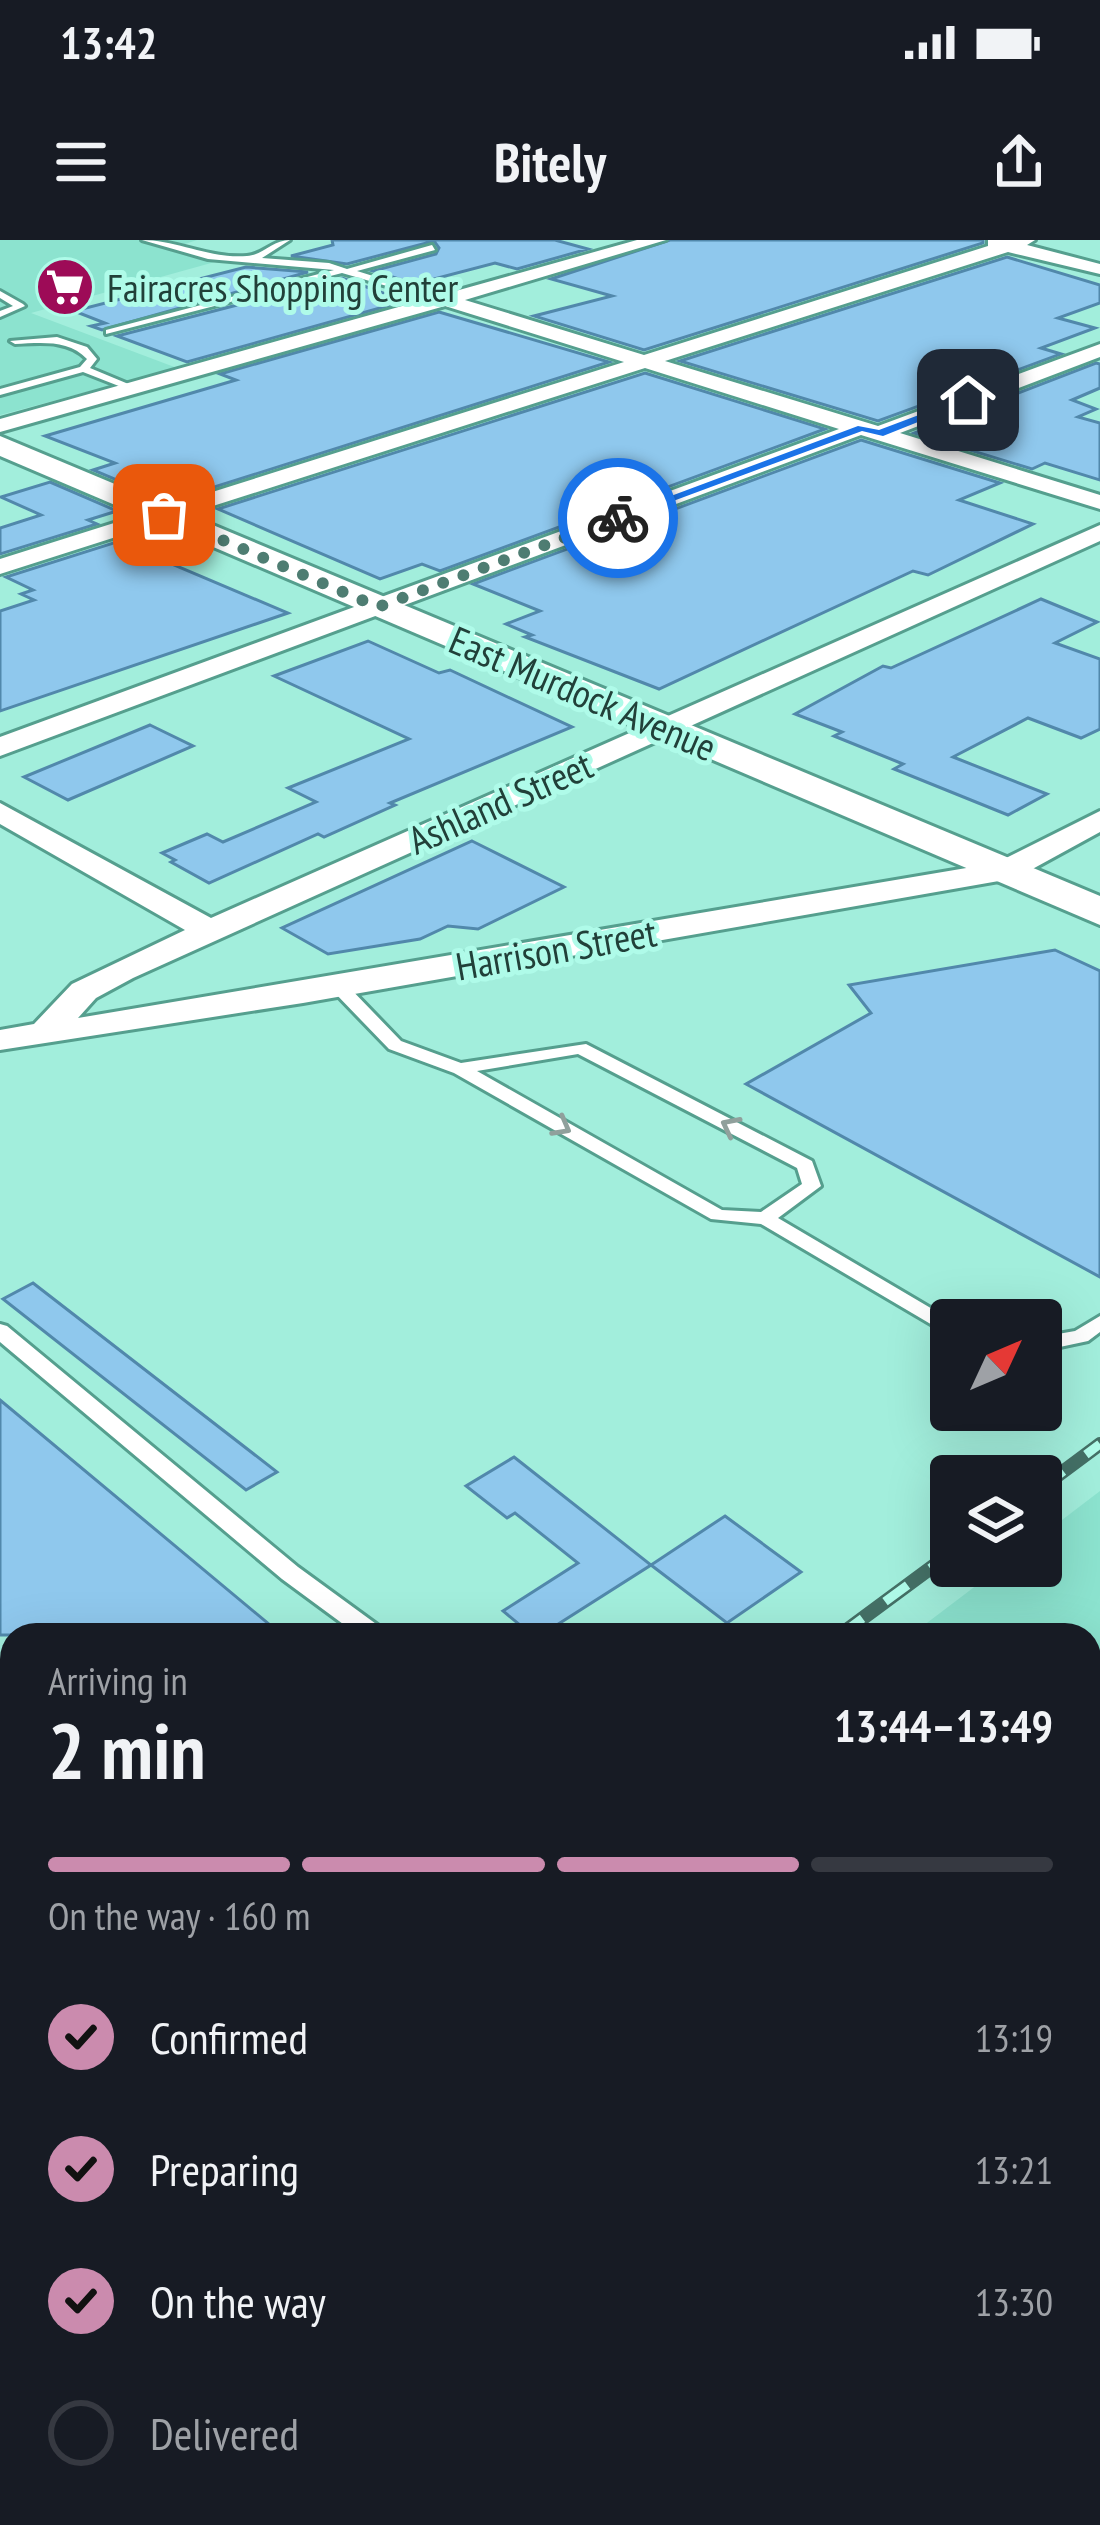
<!DOCTYPE html>
<meta charset="utf-8">
<style>
:root{--surface:#171b24;--page:#242831;--text:#f1f3f6;--muted:#9ea1a6;--line:#363941;--accent:#cb8bae}
body{margin:0;font-family:"PT Sans Narrow",sans-serif;background:var(--page);color:var(--text);height:100vh;display:flex;flex-direction:column;font-size:45px;white-space:nowrap}
*{box-sizing:border-box;margin:0}
p{font-size:39px;color:var(--muted)}
.icon{flex:none;width:66px;height:66px;fill:none;stroke:currentColor;stroke-width:2;stroke-linecap:round;stroke-linejoin:round}
.map{position:relative;flex:1;overflow:hidden}
.sheet{position:absolute;left:0px;top:1383px;width:1101px;height:903px;display:flex;flex-direction:column;background:var(--surface);border-radius:36px 36px 0 0;box-shadow:0 12px 48px #0002}
.sheet>*{flex:none}
.needle{width:78px;rotate:46deg}
.fabs{position:absolute;left:930px;top:1059px;display:grid;gap:24px}
.fabs a{display:grid;place-items:center;width:132px;height:132px;border-radius:12px;background:var(--surface);box-shadow:0 12px 48px #0002;font-size:60px}
.pin{position:absolute;display:grid;place-items:center;width:102px;height:102px;color:#fff;margin:-51px;border-radius:24px;box-shadow:0 6px 18px #0006}
.courier{position:absolute;display:grid;place-items:center;width:120px;height:120px;margin:-60px;border:9px solid #1a73e8;border-radius:50%;background:#fff;color:#222;box-shadow:0 3px 15px #0007}
.overview em{font-style:normal;font-weight:800}
.overview div{display:flex;flex-direction:column-reverse}
.overview{display:flex;align-items:center;justify-content:space-between;height:204px;padding:0 48px}
h1{font-size:78px;font-weight:800;line-height:90px}
.bar{display:grid;grid-template-columns:repeat(4,1fr);gap:18px 12px;align-content:center;height:144px;padding:0 48px}
.bar i{height:15px;border-radius:9px;background:var(--line)}
.bar .selected{background:var(--accent)}
.bar p{grid-column:span 4}
ol{padding:0 48px;list-style:none}
li{display:flex;align-items:center;gap:36px;height:132px}
li p{margin-inline-start:auto}
li .icon{padding:12px;border-radius:50%;background:var(--accent);color:#111;stroke-width:4}
li:last-child{color:var(--muted)}
li i{width:66px;height:66px;border:6px solid var(--line);border-radius:50%}
.status{display:flex;justify-content:space-between;align-items:center;height:84px;padding:0 60px;background:var(--surface);direction:ltr}
.status svg{height:33px;fill:currentColor}
header{display:flex;justify-content:space-between;align-items:center;height:156px;padding:0 48px;background:var(--surface);font-size:54px;font-weight:800}
.map>svg:first-child{display:block}
</style>
<div class="status"><b>13:42</b><svg viewBox="0 0 49 12"><path d="M0 12V9h3v3zM5 12V6h3v6zM10 12V3h3v9zM15 12V0h3v12zM26 1h20v11H26zM47 4h2v5h-2z"/></svg></div>
<header><svg class="icon" aria-label="menu" viewBox="0 0 24 24"><path d="M4 6h16M4 12h16M4 18h16"/></svg>Bitely<svg class="icon" aria-label="share" viewBox="0 0 24 24"><path d="M12 15V3M7 8l5-5 5 5M5 13v7h14v-7"/></svg></header>
<div class="map">
<svg width="1100" height="2285" viewBox="0 0 1100 2285">
<rect width="100%" height="100%" fill="#a2eedc"/>
<g fill="#8ce3cf">
<polygon points="0,0 197,0 179,6 240,15 31,73 177,128 0,175"/>
<polygon points="1100,1251 1100,1569 1089,1561 1089,1395 911,1395 1002,1326 1041,1326 1041,1296"/>
</g>
<g fill="#8fc8ed" stroke="#5188ab" stroke-width="3">
<polygon points="332,0 555,0 588,9 517,29 495,23 415,44 373,31 436,14 439,8 434,1 347,24 291,16 333,5"/>
<polygon points="670,0 983,0 983,3 644,110 534,76 612,56 551,39"/>
<polygon points="1007,17 1100,45 1100,63 1058,78 1095,88 1041,108 1061,114 878,181 680,121"/>
<polygon points="246,27 308,32 102,90 91,86 105,83 74,71"/>
<polygon points="342,38 405,61 187,122 117,96"/>
<polygon points="439,72 609,122 186,256 178,252 159,258 93,230 115,223 45,196 236,140 220,134"/>
<polygon points="1096,123 1100,124 1100,148 1072,160 1096,169 1078,177 1100,183 1100,240 1045,223 1032,229 914,193"/>
<polygon points="645,133 825,189 440,331 422,324 380,339 218,269"/>
<polygon points="861,200 1000,243 959,260 1033,284 928,335 913,331 659,449 525,397 532,395 506,384 540,371 473,344"/>
<polygon points="50,242 117,271 88,280 97,284 0,314 0,288 41,275 1,257"/>
<polygon points="129,298 183,322 174,325 288,373 0,471 0,371 34,360 21,354 33,350 6,337"/>
<polygon points="1041,359 1097,382 1055,403 1100,419 1100,489 1081,498 1028,478 953,517 1047,554 1008,575 894,529 903,524 834,496 842,492 795,474 883,426 891,428"/>
<polygon points="368,401 439,433 450,430 572,487 390,563 395,565 324,597 318,594 209,643 171,622 175,620 162,613 207,594 223,602 316,562 288,548 409,499 274,436"/>
<polygon points="150,485 193,506 68,560 24,537"/>
<polygon points="472,601 564,647 478,689 448,686 420,699 328,714 282,688"/>
<polygon points="1055,710 1100,731 1100,1037 746,844 871,773 849,745"/>
<polygon points="33,1043 277,1232 246,1250 3,1059"/>
<polygon points="0,1160 282,1395 0,1395"/>
<polygon points="514,1217 651,1325 541,1395 532,1395 503,1371 578,1323 515,1273 507,1278 466,1246"/>
<polygon points="725,1276 801,1332 727,1383 651,1325"/>
</g>
<g fill="none" stroke-linecap="round" stroke-linejoin="round">
<defs>
<g id="lane">
<path d="M142,0C177,0 210,19 247,16C263,15 273,0 290,0L262,18L329,23L347,29L432,5L435,10L357,31L450,60L442,62L342,33L106,94V90L334,30L208,19Z"/>
<polygon points="0,51 23,64 25,66 0,77 0,71 13,66 0,58"/>
<path d="M57,97L87,107L97,119L90,128L138,148L129,150L83,132L0,155V149L80,127L87,119C68,99 40,103 15,104L10,101Z"/>
<path d="M339,742L345,743L401,801L461,823L586,804L812,921L821,946L778,978L951,1080V1096L761,984L711,979L454,833L389,809L333,751L331,747ZM578,814L797,928L802,944L761,972L722,970L477,831Z"/>
<polygon points="1100,1076 1100,1092 1088,1101 1041,1111 1041,1097 1075,1091"/>
<polygon points="0,1084 7,1086 298,1327 383,1389 387,1395 358,1395 282,1339 0,1102"/>
<rect x="0" y="1737" width="12" height="24"/>
</g>
<g id="street">
<polygon points="637,0 666,0 465,60 644,115 988,6 988,0 1035,0 1027,5 1100,24 1100,34 1008,12 665,121 878,186 1100,104 1100,117 900,193 1100,255 1100,269 861,195 0,516 0,497 839,189 645,128 0,334 0,319 624,122 445,66 0,192 0,179"/>
<polygon points="1100,285 1100,301 133,738 96,758 78,778 996,623 1100,571 1100,592 1016,638 303,763 0,810 0,790 34,784 72,744 185,690 0,584 0,563 211,678"/>
</g>
<polygon id="secondary" points="0,196 1100,656 1100,685 0,216"/>
</defs>
<use href="#lane" stroke="#559f8e" stroke-width="6"/>
<use href="#street" stroke="#559f8e" stroke-width="6"/>
<use href="#secondary" stroke="#559f8e" stroke-width="6"/>
<use href="#lane" fill="#fff" fill-rule="evenodd"/>
<use href="#street" fill="#fff" fill-rule="evenodd"/>
<use href="#secondary" fill="#fff" fill-rule="evenodd"/>
<defs>
<g id="rail-far1">
<polyline points="1041,1248 1100,1204"/>
<polyline points="840,1395 951,1313"/>
</g>
<g id="rail">
<polyline points="0,2009 12,2000"/>
<polyline points="167,2285 168,2274"/>
</g>
</defs>
<use href="#rail-far1" stroke="#447066" stroke-width="14"/>
<use href="#rail" stroke="#447066" stroke-width="16"/>
<use href="#rail-far1" stroke="#affbe9" stroke-width="9" stroke-dasharray="28" stroke-linecap="butt"/>
<use href="#rail" stroke="#affbe9" stroke-width="12" stroke-dasharray="38" stroke-linecap="butt"/>
</g>
<defs><path id="oneway-chevron" d="M-2-3.5L2.5 0L-2 3.5" fill="none" stroke-width="1.6" stroke-linecap="round" stroke-linejoin="round" transform="scale(3)"/></defs>
<g stroke="#90a09c">
<use href="#oneway-chevron" transform="translate(730 886) rotate(-153)"/>
<use href="#oneway-chevron" transform="translate(562 887) rotate(29)"/>
</g>
<polygon fill="#1a73e8" points="964,158 973,160 883,196 862,191 622,280 612,278 858,186 879,190"/>
<g fill="none" stroke-linecap="round" stroke-linejoin="round">
<polyline stroke="#4e7d72" stroke-width="12" stroke-dasharray="0 21.6" points="164,275 378,367 618,278"/>
</g>
<defs>
<symbol id="supermarket-disc" viewBox="-11 -11 22 22"><circle r="9.5" fill="#9d0b57" stroke="#affbe9"/><path d="M-6-5.5h2.5l.6 2H6L4.5 2H-2.5L-4.4-4H-6ZM-1.5 3.2a1.3 1.3 0 1 0 .1 0ZM3 3.2a1.3 1.3 0 1 0 .1 0Z" fill="#fff"/></symbol>
</defs>
<g fill-rule="evenodd">
<use href="#supermarket-disc" x="32" y="14" width="66" height="66"/>
</g>
<g text-anchor="middle" dominant-baseline="central" stroke-width="10" stroke-linejoin="round" paint-order="stroke">
<g font-size="39" fill="#214039" stroke="#affbe9" text-anchor="start">
<text x="107" y="47">Fairacres Shopping Center</text>
</g>
<g font-size="39" fill="#214039" stroke="#affbe9">
<text transform="translate(583 453) rotate(23)">East Murdock Avenue</text>
<text transform="translate(500 562) rotate(-24)">Ashland Street</text>
<text transform="translate(556 709) rotate(-10)">Harrison Street</text>
</g>
</g>
</svg>
<div class="fabs">
<a><svg class="needle" viewBox="-14 -14 28 28"><path d="M0-13l5 13h-10z" fill="#e53935"/><path d="M0 13l5-13h-10z" fill="#9ea1a6"/></svg></a>
<a><svg class="icon" aria-label="layers" viewBox="0 0 24 24"><path d="M12 4l9 5-9 5-9-5zM3 14l9 5 9-5"/></svg></a>
</div>
<div class="pin" style="left:164px;top:275px;background:#ea580c"><svg class="icon" aria-label="bag" viewBox="0 0 24 24"><path d="M5 8h14l-1 12H6zM9 8a3 3 0 0 1 6 0"/></svg></div>
<div class="pin" style="left:968px;top:160px;background:#1f2937"><svg class="icon" aria-label="home" viewBox="0 0 24 24"><path d="M3 11l9-7 9 7M6 9v11h12V9"/></svg></div>
<div class="courier" style="left:618px;top:278px"><svg class="icon" aria-label="bike" viewBox="0 0 24 24"><circle cx="6" cy="16" r="4"/><circle cx="18" cy="16" r="4"/><path d="M6 16l4-8h5l3 8M10 8l3 8H6M13 5h3"/></svg></div>
<section class="sheet">
<div class="overview"><div><h1>2 min</h1><p>Arriving in</p></div><em>13:44–13:49</em></div>
<div class="bar"><i class="selected"></i><i class="selected"></i><i class="selected"></i><i></i><p>On the way · 160 m</p></div>
<ol>
<li><svg class="icon" aria-label="check" viewBox="0 0 24 24"><path d="M5 12l5 5 9-10"/></svg>Confirmed<p>13:19</p></li>
<li><svg class="icon" aria-label="check" viewBox="0 0 24 24"><path d="M5 12l5 5 9-10"/></svg>Preparing<p>13:21</p></li>
<li><svg class="icon" aria-label="check" viewBox="0 0 24 24"><path d="M5 12l5 5 9-10"/></svg>On the way<p>13:30</p></li>
<li><i></i>Delivered</li>
</ol>
</section>
</div>
